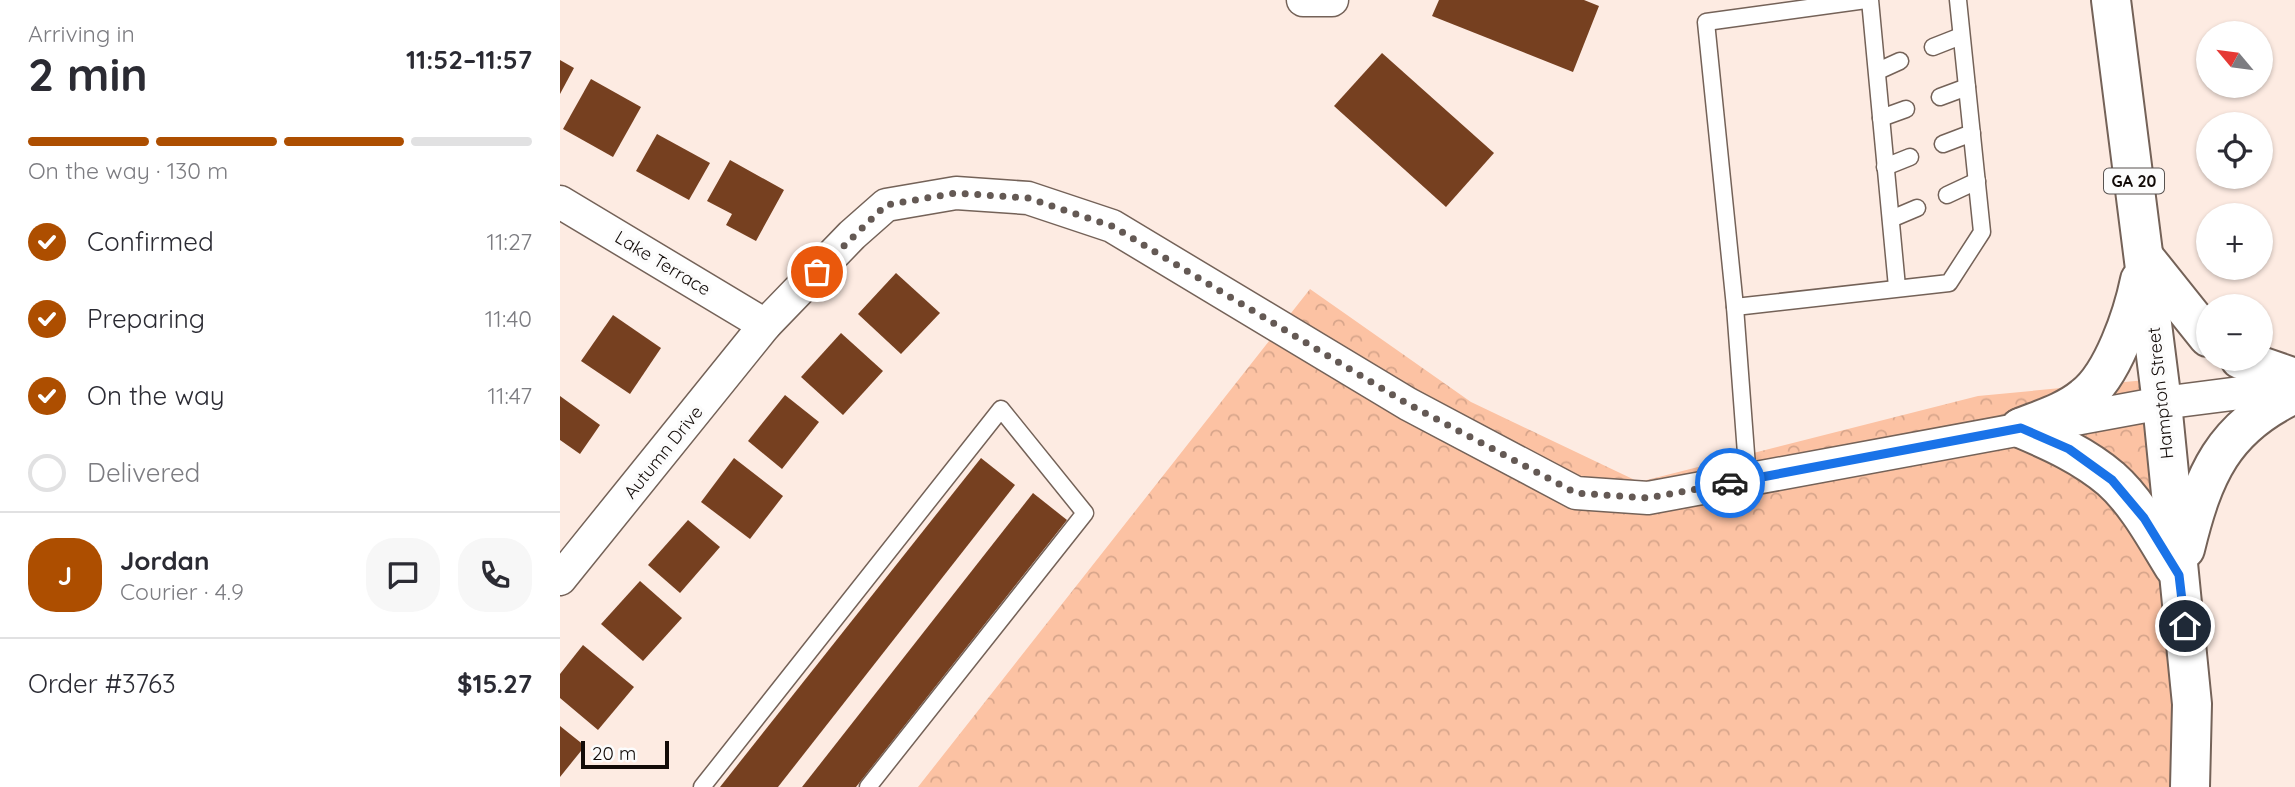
<!DOCTYPE html>
<meta charset="utf-8">
<style>
:root{--surface:#fff;--page:#f7f7f7;--text:#2b2b33;--muted:#7c7c81;--line:#e1e1e2;--accent:#ad4e00}
body{margin:0;font-family:Quicksand,sans-serif;background:var(--page);color:var(--text);height:100vh;display:flex;flex-direction:column;font-size:26px;white-space:nowrap}
*{box-sizing:border-box;margin:0}
p{font-size:23px;color:var(--muted)}
.icon{flex:none;width:38px;height:38px;fill:none;stroke:currentColor;stroke-width:2;stroke-linecap:round;stroke-linejoin:round}
.map{position:relative;flex:1;overflow:hidden}
.sheet{display:flex;flex-direction:column;background:var(--surface);width:560px}
.sheet>*{flex:none}
.needle{width:46px;rotate:299deg}
.buttons{position:absolute;left:1636px;top:21px;display:grid;gap:14px}
.buttons a{display:grid;place-items:center;width:77px;height:77px;border-radius:50%;background:var(--surface);box-shadow:0 2px 5px #0004;font-size:35px}
.scale{position:absolute;left:21px;bottom:18px;width:88px;box-sizing:border-box;padding-left:7px;border:4px solid #120b08;border-top:0;font-size:19px;line-height:24px;white-space:nowrap;color:#120b08;-webkit-text-stroke:5px #fcfcfc;paint-order:stroke}
.pin{position:absolute;display:grid;place-items:center;width:60px;height:60px;color:#fff;margin:-30px;border:4px solid #fff;border-radius:50%;box-shadow:0 2px 7px #0007}
.courier{position:absolute;display:grid;place-items:center;width:70px;height:70px;margin:-35px;border:5px solid #1a73e8;border-radius:50%;background:#fff;color:#222;box-shadow:0 2px 9px #0007}
.summary em{font-style:normal;font-weight:700}
.summary div{display:flex;flex-direction:column-reverse}
.summary{display:flex;align-items:center;justify-content:space-between;height:119px;padding:0 28px}
h1{font-size:46px;font-weight:700;line-height:52px}
.bar{display:grid;grid-template-columns:repeat(4,1fr);gap:10px 7px;align-content:center;height:84px;padding:0 28px}
.bar i{height:9px;border-radius:5px;background:var(--line)}
.bar .active{background:var(--accent)}
.bar p{grid-column:span 4}
.line{display:flex;align-items:center;gap:18px;padding:0 28px;border-top:2px solid var(--line)}
.line div{flex:1}
.round{display:grid;place-items:center;flex:none;width:74px;height:74px;border-radius:28px;background:var(--page)}
ol{padding:0 28px;list-style:none}
li{display:flex;align-items:center;gap:21px;height:77px}
li p{margin-inline-start:auto}
li .icon{padding:7px;border-radius:50%;background:var(--accent);color:#fff;stroke-width:4}
li:last-child{color:var(--muted)}
li i{width:38px;height:38px;border:4px solid var(--line);border-radius:50%}
main{display:flex;flex:1;min-height:0}
.map>svg:first-child{display:block}
</style>
<main>
<section class="sheet">
<div class="summary"><div><h1>2 min</h1><p>Arriving in</p></div><em>11:52–11:57</em></div>
<div class="bar"><i class="active"></i><i class="active"></i><i class="active"></i><i></i><p>On the way · 130 m</p></div>
<ol>
<li><svg class="icon" aria-label="check" viewBox="0 0 24 24"><path d="M5 12l5 5 9-10"/></svg>Confirmed<p>11:27</p></li>
<li><svg class="icon" aria-label="check" viewBox="0 0 24 24"><path d="M5 12l5 5 9-10"/></svg>Preparing<p>11:40</p></li>
<li><svg class="icon" aria-label="check" viewBox="0 0 24 24"><path d="M5 12l5 5 9-10"/></svg>On the way<p>11:47</p></li>
<li><i></i>Delivered</li>
</ol>
<div class="line" style="height:126px"><b class="round" style="background:var(--accent);color:#fff">J</b><div><b>Jordan</b><p>Courier · 4.9</p></div><a class="round"><svg class="icon" aria-label="chat" viewBox="0 0 24 24"><path d="M4 5h16v11H9l-5 4z"/></svg></a><a class="round"><svg class="icon" aria-label="phone" viewBox="0 0 24 24"><path d="M5 4h4l2 5-3 2q2 4 5 5l2-3 5 2v4C11 20 4 13 5 4z"/></svg></a></div>
<div class="line" style="height:91px"><div>Order #3763</div><b>$15.27</b></div>
</section>
<div class="map">
<svg width="1735" height="787" viewBox="0 0 1735 787">
<defs>
<pattern id="forest-crowns" width="20" height="18" patternUnits="userSpaceOnUse" patternTransform="scale(1.75)"><rect width="20" height="18" fill="#fcc2a3"/><path d="M2 6a3 3 0 1 1 6 0M12 15a3 3 0 1 1 6 0" fill="none" stroke="#d7a58b"/></pattern>
</defs>
<rect width="100%" height="100%" fill="#fdebe2"/>
<polygon fill="url(#forest-crowns)" points="750,289 911,402 1079,482 1418,396 1607,378 1644,787 358,787"/>
<g fill="#764020">
<polygon points="879,0 1024,0 1039,6 1013,72 872,16"/>
<polygon points="822,53 934,153 886,207 774,106"/>
<polygon points="0,60 14,68 0,94"/>
<polygon points="31,79 81,107 53,157 3,129"/>
<polygon points="97,134 150,163 129,200 76,171"/>
<polygon points="170,160 224,190 196,241 166,225 172,214 147,201"/>
<polygon points="336,273 380,313 341,354 298,314"/>
<polygon points="53,315 101,348 70,394 21,361"/>
<polygon points="281,333 323,371 283,415 241,377"/>
<polygon points="225,395 259,422 222,469 188,441"/>
<polygon points="0,396 40,425 20,454 0,440"/>
<polygon points="174,458 223,496 190,539 141,502"/>
<polygon points="421,458 455,485 218,787 160,787"/>
<polygon points="473,493 507,520 296,787 242,787"/>
<polygon points="128,520 160,547 120,593 88,565"/>
<polygon points="80,581 122,618 83,661 41,624"/>
<polygon points="23,645 74,687 38,730 0,698 0,674"/>
<polygon points="0,726 25,746 0,777"/>
</g>
<g fill="none" stroke-linecap="round" stroke-linejoin="round">
<defs>
<g id="lane">
<polyline points="1310,0 1337,287"/>
<polyline points="1373,47 1401,36"/>
<polyline points="1318,71 1340,61"/>
<polyline points="1380,97 1407,87"/>
<polyline points="1321,118 1346,109"/>
<polyline points="1383,144 1412,133"/>
<polyline points="1325,167 1350,157"/>
<polyline points="1387,195 1417,181"/>
<polyline points="1331,219 1357,208"/>
<polyline points="1175,307 1389,283 1422,232 1398,0"/>
<polyline points="1188,480 1175,307 1146,22 1306,0"/>
<polyline points="142,787 441,409 525,513 308,787"/>
</g>
<g id="street">
<polyline points="743,0 772,0"/>
<polyline points="0,202 205,325"/>
<polyline points="0,579 205,325 292,235 326,205 396,193 468,198 552,226 848,404 1016,493 1088,498 1602,403 1735,386"/>
</g>
<g id="primary">
<polyline points="1551,0 1602,403 1632,704 1630,787"/>
<polyline points="1584,257 1648,337"/>
<polyline points="1680,359 1735,378"/>
<path d="M1460,428C1482,419 1506,412 1524,397C1553,375 1573,314 1580,280"/>
<path d="M1460,428C1493,442 1524,456 1551,479C1577,502 1596,538 1614,567"/>
<path d="M1625,549C1643,475 1663,427 1735,394"/>
</g>
</defs>
<use href="#lane" stroke="#746258" stroke-width="19"/>
<use href="#street" stroke="#746258" stroke-width="35"/>
<use href="#primary" stroke="#746258" stroke-width="42"/>
<use href="#lane" stroke="#fff" stroke-width="16"/>
<use href="#street" stroke="#fff" stroke-width="32"/>
<use href="#primary" stroke="#fff" stroke-width="38"/>
</g>
<g fill="none" stroke-linecap="round" stroke-linejoin="round">
<polyline stroke="#645954" stroke-width="7" stroke-dasharray="0 12.6" points="257,272 326,205 396,193 468,198 552,226 848,404 1016,493 1088,498 1170,483"/>
<polyline stroke="#1a73e8" stroke-width="9" points="1170,483 1461,428 1509,449 1552,480 1584,518 1619,575 1625,626"/>
</g>
<g text-anchor="middle" dominant-baseline="central" stroke-width="7" stroke-linejoin="round" paint-order="stroke">
<rect fill="#fcfcfc" stroke="#585351" stroke-width="2" x="1544" y="168.5" width="60" height="25" rx="5"/>
<g font-size="16" font-weight="bold" fill="#120b08">
<text x="1574" y="181">GA 20</text>
</g>
<g font-size="18" fill="#120b08" stroke="#fcfcfc">
<text transform="translate(103 263) rotate(31)">Lake Terrace</text>
<text transform="translate(1600 393) rotate(-96)">Hampton Street</text>
<text transform="translate(103 452) rotate(-51)">Autumn Drive</text>
</g>
</g>
</svg>
<div class="buttons">
<a><svg class="needle" viewBox="-14 -14 28 28"><path d="M0-13l5 13h-10z" fill="#e53935"/><path d="M0 13l5-13h-10z" fill="#7c7c81"/></svg></a>
<a><svg class="icon" aria-label="locate" viewBox="0 0 24 24"><circle cx="12" cy="12" r="6"/><path d="M12 2v4M12 18v4M2 12h4M18 12h4"/></svg></a>
<a>+</a>
<a>−</a>
</div>
<div class="scale">20 m</div>
<div class="pin" style="left:257px;top:272px;background:#ea580c"><svg class="icon" aria-label="bag" viewBox="0 0 24 24"><path d="M5 8h14l-1 12H6zM9 8a3 3 0 0 1 6 0"/></svg></div>
<div class="pin" style="left:1625px;top:626px;background:#1f2937"><svg class="icon" aria-label="home" viewBox="0 0 24 24"><path d="M3 11l9-7 9 7M6 9v11h12V9"/></svg></div>
<div class="courier" style="left:1170px;top:483px"><svg class="icon" aria-label="car" viewBox="0 0 24 24"><path d="M5 17H2v-5l4-1 3-4h7l3 4 3 1v5h-3M9 17h6M6 11h13"/><circle cx="7" cy="17" r="2"/><circle cx="17" cy="17" r="2"/></svg></div>
</div>
</main>
